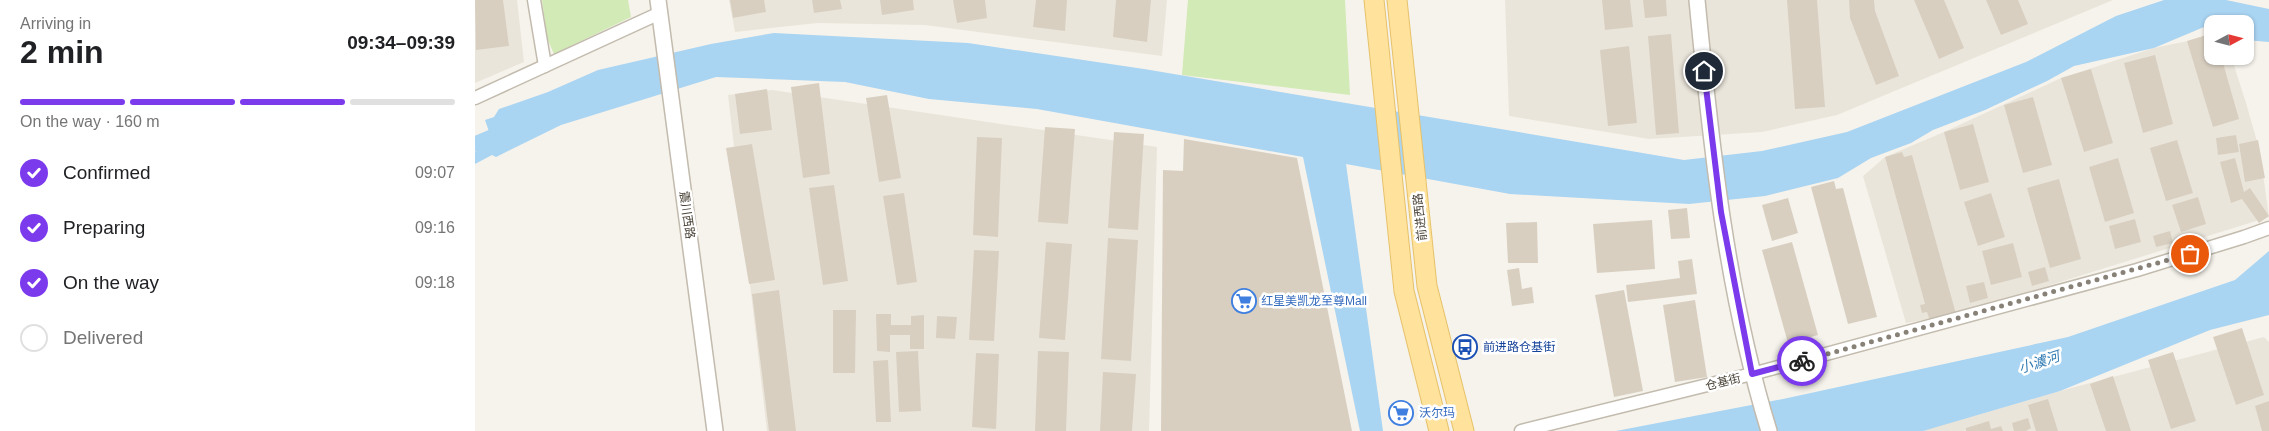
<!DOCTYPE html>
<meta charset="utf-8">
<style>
:root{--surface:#fff;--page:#f6f6f6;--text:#202124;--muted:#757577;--line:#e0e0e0;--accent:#7c3aed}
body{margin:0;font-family:Arial,"Noto Sans SC",sans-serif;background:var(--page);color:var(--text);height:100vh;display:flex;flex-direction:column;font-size:19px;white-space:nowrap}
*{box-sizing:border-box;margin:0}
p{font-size:16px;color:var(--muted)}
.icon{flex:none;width:28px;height:28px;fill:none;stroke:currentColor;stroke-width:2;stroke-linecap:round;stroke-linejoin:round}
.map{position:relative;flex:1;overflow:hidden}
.sheet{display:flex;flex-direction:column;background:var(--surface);width:475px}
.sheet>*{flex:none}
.needle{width:32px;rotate:83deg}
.controls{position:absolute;left:1729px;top:15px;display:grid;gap:10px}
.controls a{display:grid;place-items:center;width:50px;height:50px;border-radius:10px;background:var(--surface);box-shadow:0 1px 4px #0004;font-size:25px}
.pin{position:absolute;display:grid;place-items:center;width:42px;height:42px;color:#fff;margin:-21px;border:2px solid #fff;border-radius:50%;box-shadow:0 1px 5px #0007}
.courier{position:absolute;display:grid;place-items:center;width:50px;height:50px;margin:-25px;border:4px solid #7c3aed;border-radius:50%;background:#fff;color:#222;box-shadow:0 1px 6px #0007}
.head em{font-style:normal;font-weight:700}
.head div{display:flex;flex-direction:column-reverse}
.head{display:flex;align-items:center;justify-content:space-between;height:85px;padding:0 20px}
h1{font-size:32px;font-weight:700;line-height:38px}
.bar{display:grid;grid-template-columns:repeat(4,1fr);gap:8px 5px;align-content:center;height:60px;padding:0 20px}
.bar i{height:6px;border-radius:4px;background:var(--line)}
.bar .on{background:var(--accent)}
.bar p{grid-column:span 4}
ol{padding:0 20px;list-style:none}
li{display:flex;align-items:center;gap:15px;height:55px}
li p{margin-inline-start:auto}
li .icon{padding:5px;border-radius:50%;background:var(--accent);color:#fff;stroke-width:4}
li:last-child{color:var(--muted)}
li i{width:28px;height:28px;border:2px solid var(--line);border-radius:50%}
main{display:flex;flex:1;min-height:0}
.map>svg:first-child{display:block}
</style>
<main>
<section class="sheet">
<div class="head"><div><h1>2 min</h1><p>Arriving in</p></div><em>09:34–09:39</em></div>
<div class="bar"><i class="on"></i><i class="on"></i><i class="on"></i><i></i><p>On the way · 160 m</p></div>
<ol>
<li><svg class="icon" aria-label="check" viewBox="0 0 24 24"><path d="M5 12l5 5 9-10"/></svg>Confirmed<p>09:07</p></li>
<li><svg class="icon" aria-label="check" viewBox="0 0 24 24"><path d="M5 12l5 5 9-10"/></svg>Preparing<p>09:16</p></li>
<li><svg class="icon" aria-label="check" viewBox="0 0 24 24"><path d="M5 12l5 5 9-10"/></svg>On the way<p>09:18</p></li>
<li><i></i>Delivered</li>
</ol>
</section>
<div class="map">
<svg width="1794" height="431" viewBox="0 0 1794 431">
<rect width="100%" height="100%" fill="#f6f3ec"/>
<g fill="#eae5da">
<polygon points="0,0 42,0 49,62 0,83"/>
<polygon points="254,0 692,0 687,56 450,25 342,23 260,32"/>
<polygon points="1030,0 1638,0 1362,115 1287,132 1174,139 1034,116"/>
<polygon points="1737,36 1738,56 1756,56 1771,103 1785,152 1794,217 1482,314 1431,323 1388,176 1410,157 1469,132 1586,78 1679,48"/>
<polygon points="297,90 682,147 674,431 292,431 253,95"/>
<polygon points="1789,337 1794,342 1794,431 1446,431 1585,391"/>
</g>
<g fill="#d2eab5">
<polygon points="67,0 153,0 156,17 79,54 72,38"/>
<polygon points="713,0 870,0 875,95 707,75"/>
</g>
<g fill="#a9d4f2">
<polygon points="1689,0 1751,0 1794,9 1794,42 1770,40 1770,24 1730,25 1729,27 1679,48 1599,66 1572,81 1510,110 1458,130 1436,143 1396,158 1363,178 1290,196 1214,204 1035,194 871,164 908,431 885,431 828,157 562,109 454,99 370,82 241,77 86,125 21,157 17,155 0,164 0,152 18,143 10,120 19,117 24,109 73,92 123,70 236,44 299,33 493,43 669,69 1209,160 1287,151 1372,132 1551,62 1641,16"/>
<polygon points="1794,251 1794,315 1735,330 1585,391 1448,431 1141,431 1308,399 1593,337 1760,280"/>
</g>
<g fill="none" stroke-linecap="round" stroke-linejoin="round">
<polyline stroke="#a9d4f2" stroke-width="15" points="0,144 33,130"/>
</g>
<g fill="#d8cfc1">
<polygon points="0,0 28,0 34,46 1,50"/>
<polygon points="255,0 289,0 291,12 258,18"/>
<polygon points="337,0 365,0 367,9 339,13"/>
<polygon points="405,0 438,0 439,10 407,15"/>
<polygon points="478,0 510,0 512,18 482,23"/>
<polygon points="561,0 592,0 590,31 558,27"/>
<polygon points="641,0 676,0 672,42 638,37"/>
<polygon points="1127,0 1155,0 1158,27 1130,30"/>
<polygon points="1168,0 1191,0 1192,16 1170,18"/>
<polygon points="1312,0 1342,0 1350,107 1320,109"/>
<polygon points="1374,0 1399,0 1400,11 1424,76 1401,85 1375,18"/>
<polygon points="1439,0 1469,0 1489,48 1464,59"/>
<polygon points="1511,0 1543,0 1553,24 1526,35"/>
<polygon points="1738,33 1738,56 1746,56 1764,119 1738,127 1712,41"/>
<polygon points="1196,34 1204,133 1181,135 1173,36"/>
<polygon points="1154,46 1162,123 1133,126 1125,50"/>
<polygon points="1680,55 1698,124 1668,133 1649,63"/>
<polygon points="1616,69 1638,143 1609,152 1586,78"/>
<polygon points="344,83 355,174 328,178 316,87"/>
<polygon points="292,89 297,130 265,134 260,94"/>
<polygon points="412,95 426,178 404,182 391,98"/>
<polygon points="1558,97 1577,165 1548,173 1529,105"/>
<polygon points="1498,124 1514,182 1485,190 1469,132"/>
<polygon points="570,127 600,129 593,224 563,222"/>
<polygon points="639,132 669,134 663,230 633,228"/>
<polygon points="1761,135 1764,152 1743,155 1741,138"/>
<polygon points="502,137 527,138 523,237 498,235"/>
<polygon points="709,139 822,158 877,431 686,431 688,170 708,171"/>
<polygon points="1702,140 1718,193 1691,201 1675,148"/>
<polygon points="1783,140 1790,178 1770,182 1764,144"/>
<polygon points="277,144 300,280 274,284 251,148"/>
<polygon points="1427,152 1429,157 1437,155 1481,314 1455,321 1452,312 1447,313 1445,305 1450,304 1410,157"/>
<polygon points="1643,158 1659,213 1630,222 1614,167"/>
<polygon points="1760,158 1769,192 1775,188 1794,216 1784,223 1767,199 1756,203 1745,162"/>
<polygon points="1584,179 1606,259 1575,268 1552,188"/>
<polygon points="1359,181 1361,189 1368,188 1402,317 1373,324 1336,187"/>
<polygon points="359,185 373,281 348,285 334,188"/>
<polygon points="429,193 442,282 422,285 408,196"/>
<polygon points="1516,193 1530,237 1503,246 1489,202"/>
<polygon points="1723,197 1731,224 1706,232 1697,205"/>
<polygon points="1313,198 1323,233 1297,241 1287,205"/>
<polygon points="1212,208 1215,238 1196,239 1193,210"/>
<polygon points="1660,219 1666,242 1640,249 1634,226"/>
<polygon points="1177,220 1180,269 1122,273 1118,224"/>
<polygon points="1062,222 1063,263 1033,263 1031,223"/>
<polygon points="1695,231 1698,243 1681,247 1678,236"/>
<polygon points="633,238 663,240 656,361 626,359"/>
<polygon points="571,242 597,244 590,340 564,338"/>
<polygon points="1317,242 1343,335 1313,343 1287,250"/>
<polygon points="1538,243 1547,277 1516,285 1507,251"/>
<polygon points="499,250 524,251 519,341 494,340"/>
<polygon points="1217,259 1222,294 1153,302 1151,285 1205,278 1203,261"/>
<polygon points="1570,267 1574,281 1557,286 1553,272"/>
<polygon points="1044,268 1047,289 1057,287 1059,303 1037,306 1032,270"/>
<polygon points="1509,282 1513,298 1495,303 1491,286"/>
<polygon points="304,290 321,431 294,431 277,294"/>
<polygon points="1149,290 1168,391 1139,397 1120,295"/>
<polygon points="1220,300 1232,377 1200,382 1188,305"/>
<polygon points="358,310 381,310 380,373 358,373"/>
<polygon points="401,314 416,314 416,325 436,325 436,316 449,315 449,349 435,349 435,335 415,335 415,352 402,351"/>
<polygon points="462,316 482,317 480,339 461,338"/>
<polygon points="1767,328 1789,395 1761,405 1738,337"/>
<polygon points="443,351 446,411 424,412 421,352"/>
<polygon points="563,351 594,352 591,431 560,431"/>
<polygon points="1698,352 1721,421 1696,429 1673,360"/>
<polygon points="501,353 524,354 521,429 497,427"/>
<polygon points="413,360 416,422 401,422 398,361"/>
<polygon points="628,372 661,374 657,431 625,431"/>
<polygon points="1638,376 1656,431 1631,431 1615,384"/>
<polygon points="1573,399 1583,431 1561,431 1553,405"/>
<polygon points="1794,401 1794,431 1787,431 1780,406"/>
<polygon points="1553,418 1556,428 1551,431 1539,431 1537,423"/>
<polygon points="1514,421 1516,429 1526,426 1528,431 1491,431 1491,428"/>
</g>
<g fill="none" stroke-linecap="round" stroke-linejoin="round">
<defs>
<g id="minor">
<polyline points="59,0 70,66"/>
<polyline points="0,98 185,13"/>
<polyline points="1046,431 1277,374 1662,270 1769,237 1794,228"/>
</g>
<g id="tertiary">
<polyline points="183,0 240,431"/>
<path d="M1222,0C1236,145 1251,291 1294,431"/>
</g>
<g id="primary">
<polyline points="899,0 929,291 964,431"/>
<polyline points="922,0 952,286 989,431"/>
</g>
</defs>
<use href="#minor" stroke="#c2bbae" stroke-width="15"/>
<use href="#tertiary" stroke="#c2bbae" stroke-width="18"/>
<use href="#primary" stroke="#e6c16a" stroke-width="21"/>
<use href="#minor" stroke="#fff" stroke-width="12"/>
<use href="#tertiary" stroke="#fff" stroke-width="15"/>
<use href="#primary" stroke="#ffe39c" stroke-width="19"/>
</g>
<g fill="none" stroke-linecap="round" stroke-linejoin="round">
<polyline stroke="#878178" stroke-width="5" stroke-dasharray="0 9" points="1327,361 1715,254"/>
<polyline stroke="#7c3aed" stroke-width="6" points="1229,71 1246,212 1277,374 1327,361"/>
</g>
<defs>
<symbol id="supermarket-ring" viewBox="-11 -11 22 22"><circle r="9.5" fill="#fff" stroke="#3f7fe0" stroke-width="1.5"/><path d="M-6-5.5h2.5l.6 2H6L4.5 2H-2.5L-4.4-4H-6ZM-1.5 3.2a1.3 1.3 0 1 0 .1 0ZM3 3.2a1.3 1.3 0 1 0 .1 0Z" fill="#3f7fe0"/></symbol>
<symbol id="bus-ring" viewBox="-11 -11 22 22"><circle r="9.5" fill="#fff" stroke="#1a4fb4" stroke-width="1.5"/><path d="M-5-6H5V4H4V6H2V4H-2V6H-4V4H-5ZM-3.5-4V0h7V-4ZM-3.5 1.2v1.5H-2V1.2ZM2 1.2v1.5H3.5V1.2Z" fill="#1a4fb4"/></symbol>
</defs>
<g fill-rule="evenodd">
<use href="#supermarket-ring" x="755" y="287" width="28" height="28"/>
<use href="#bus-ring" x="976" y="333" width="28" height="28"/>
<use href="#supermarket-ring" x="912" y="399" width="28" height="28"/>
</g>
<g text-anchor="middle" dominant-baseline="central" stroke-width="5" stroke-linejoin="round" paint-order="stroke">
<g font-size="12" fill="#4b4439" stroke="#fff">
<text transform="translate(212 215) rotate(82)">震川西路</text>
<text transform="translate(945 217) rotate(-96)">前进西路</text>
<text transform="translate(1248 382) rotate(-14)">仓基街</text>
</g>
<g font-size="12" fill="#366cbe" stroke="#fff" text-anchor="start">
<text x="786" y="301">红星美凯龙至尊Mall</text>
<text x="944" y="413">沃尔玛</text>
</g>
<g font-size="12" fill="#164399" stroke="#fff" text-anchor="start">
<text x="1008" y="347">前进路仓基街</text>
</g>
<g font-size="14" font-style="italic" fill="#2e7ab2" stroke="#fff">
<text transform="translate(1564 362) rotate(-18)">小澞河</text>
</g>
</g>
</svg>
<div class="controls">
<a><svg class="needle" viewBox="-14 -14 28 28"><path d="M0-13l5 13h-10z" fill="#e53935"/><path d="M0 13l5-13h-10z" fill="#757577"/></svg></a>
</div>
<div class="pin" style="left:1715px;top:254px;background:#ea580c"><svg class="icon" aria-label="bag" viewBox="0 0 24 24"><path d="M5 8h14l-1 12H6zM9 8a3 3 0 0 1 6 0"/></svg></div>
<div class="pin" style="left:1229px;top:71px;background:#1f2937"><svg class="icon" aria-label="home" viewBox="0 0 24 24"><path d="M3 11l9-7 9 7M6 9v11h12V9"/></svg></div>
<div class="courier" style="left:1327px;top:361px"><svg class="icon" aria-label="bike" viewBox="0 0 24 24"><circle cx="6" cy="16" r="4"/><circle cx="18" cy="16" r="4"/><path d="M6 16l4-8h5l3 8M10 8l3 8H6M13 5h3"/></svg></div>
</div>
</main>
